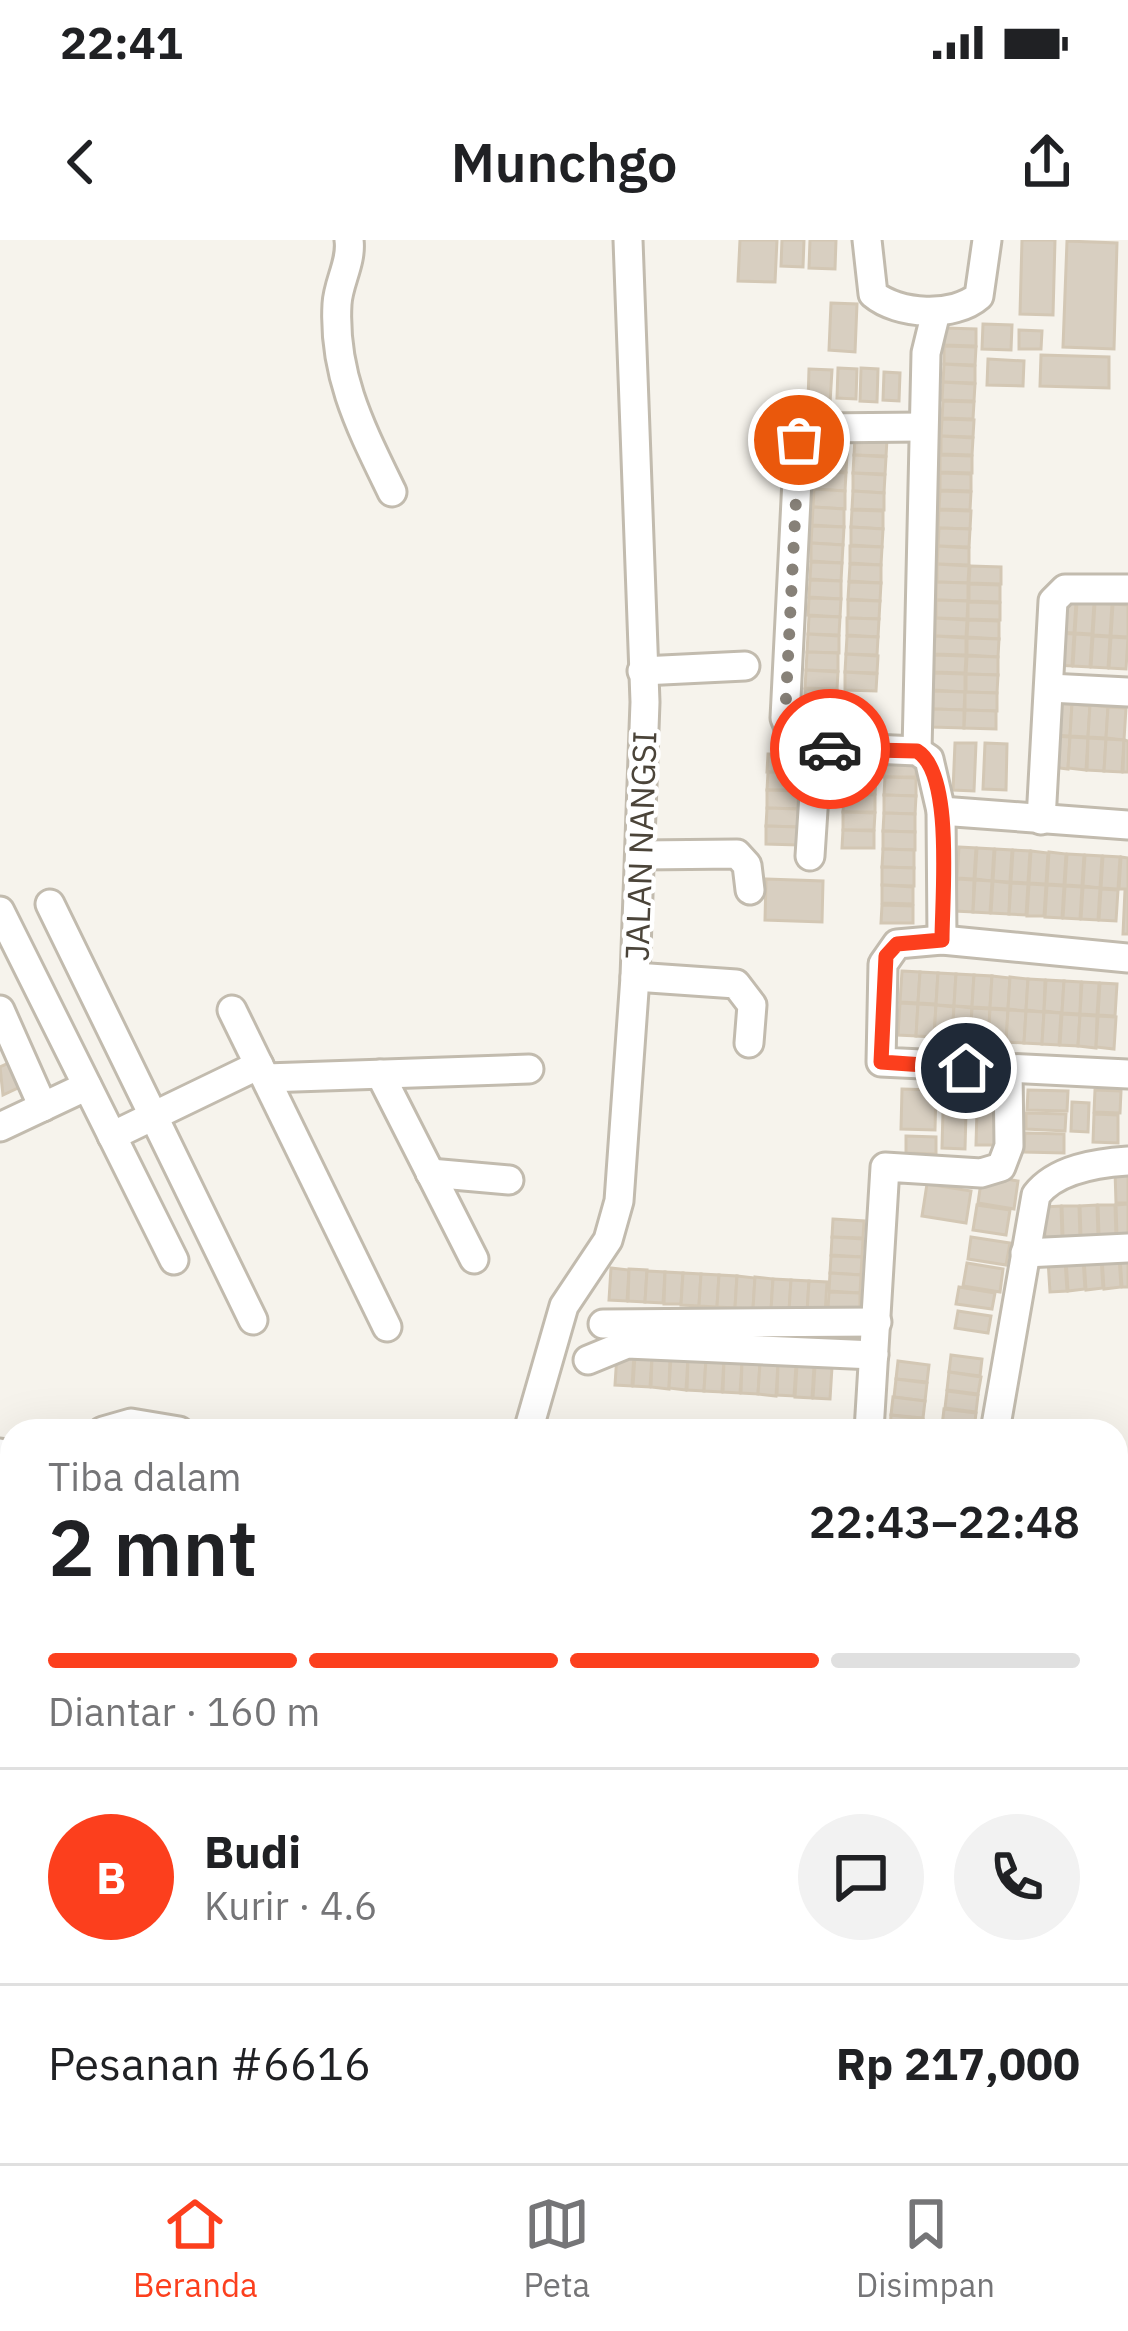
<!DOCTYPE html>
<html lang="id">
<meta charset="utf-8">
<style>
:root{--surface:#fff;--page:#f2f2f2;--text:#202124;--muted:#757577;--line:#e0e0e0;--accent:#fc3f1d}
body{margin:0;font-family:"IBM Plex Sans",sans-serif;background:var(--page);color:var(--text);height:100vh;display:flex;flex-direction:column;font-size:45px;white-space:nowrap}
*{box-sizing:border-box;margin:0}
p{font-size:39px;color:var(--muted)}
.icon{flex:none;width:66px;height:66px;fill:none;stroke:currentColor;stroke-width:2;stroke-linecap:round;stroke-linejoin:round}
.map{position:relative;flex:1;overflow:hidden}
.drawer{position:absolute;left:0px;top:1179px;width:1128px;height:744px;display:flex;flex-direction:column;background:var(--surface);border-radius:36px 36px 0 0;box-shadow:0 12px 48px #0002}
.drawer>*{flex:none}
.pin{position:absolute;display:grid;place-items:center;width:102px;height:102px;color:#fff;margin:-51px;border:6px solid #fff;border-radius:50%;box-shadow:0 3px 12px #0007}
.courier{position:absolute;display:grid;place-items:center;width:120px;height:120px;margin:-60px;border:9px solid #fc3f1d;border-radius:50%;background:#fff;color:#222;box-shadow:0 3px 15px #0007}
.summary em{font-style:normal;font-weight:600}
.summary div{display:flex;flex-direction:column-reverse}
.summary{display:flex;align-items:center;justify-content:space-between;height:204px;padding:0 48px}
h1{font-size:78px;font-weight:600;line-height:90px}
.bar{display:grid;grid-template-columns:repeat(4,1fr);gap:18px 12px;align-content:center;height:144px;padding:0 48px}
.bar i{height:15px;border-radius:9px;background:var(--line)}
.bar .active{background:var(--accent)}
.bar p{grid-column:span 4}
.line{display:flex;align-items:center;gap:30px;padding:0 48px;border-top:3px solid var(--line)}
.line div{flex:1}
.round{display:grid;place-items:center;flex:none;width:126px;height:126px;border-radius:63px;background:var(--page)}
.status{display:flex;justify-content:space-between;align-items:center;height:84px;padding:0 60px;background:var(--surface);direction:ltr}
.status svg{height:33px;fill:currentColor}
header{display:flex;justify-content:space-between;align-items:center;height:156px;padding:0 48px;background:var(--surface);font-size:54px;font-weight:600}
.tabs{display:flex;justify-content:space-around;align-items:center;height:168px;border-top:3px solid var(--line);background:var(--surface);font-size:33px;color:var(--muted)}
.tabs a{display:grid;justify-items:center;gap:6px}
.tabs .active{color:var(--accent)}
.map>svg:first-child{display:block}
</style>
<div class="status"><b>22:41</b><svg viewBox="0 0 49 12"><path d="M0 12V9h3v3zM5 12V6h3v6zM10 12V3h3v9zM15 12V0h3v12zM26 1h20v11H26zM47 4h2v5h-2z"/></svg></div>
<header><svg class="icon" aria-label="back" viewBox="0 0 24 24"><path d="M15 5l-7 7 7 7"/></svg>Munchgo<svg class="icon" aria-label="share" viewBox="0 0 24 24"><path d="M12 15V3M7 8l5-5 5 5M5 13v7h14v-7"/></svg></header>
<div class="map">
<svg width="1128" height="1923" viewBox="0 0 1128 1923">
<rect width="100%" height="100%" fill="#f6f3ec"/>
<g fill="#d8cfc1" stroke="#d3c7b4" stroke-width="3">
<polygon points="740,0 777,0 775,42 738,41"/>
<polygon points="782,0 804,0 803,27 781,26"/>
<polygon points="810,0 836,0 835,29 809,28"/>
<polygon points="1022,0 1055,0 1053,75 1020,74"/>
<polygon points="1067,1 1117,3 1114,109 1063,107"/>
<polygon points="831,63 857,64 855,112 829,110"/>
<polygon points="983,84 1012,85 1011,110 982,109"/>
<polygon points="945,88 976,89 976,106 944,105"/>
<polygon points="1019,90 1042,91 1041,109 1019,109"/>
<polygon points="944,106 976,107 975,125 944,124"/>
<polygon points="1041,115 1109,117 1109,148 1040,146"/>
<polygon points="988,119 1024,121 1023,146 987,145"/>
<polygon points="944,124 975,126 975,143 943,142"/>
<polygon points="838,128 857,129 856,159 837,158"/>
<polygon points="861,128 878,129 877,162 860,161"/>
<polygon points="809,129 832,130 830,163 808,162"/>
<polygon points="884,132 900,133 899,161 883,160"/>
<polygon points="943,142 975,144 974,161 942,160"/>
<polygon points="943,161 974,162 973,179 942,178"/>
<polygon points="942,179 974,180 973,197 941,196"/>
<polygon points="816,195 847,197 847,215 815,213"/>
<polygon points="941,196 973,198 972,215 941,214"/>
<polygon points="855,197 887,199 886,216 854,215"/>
<polygon points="815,213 847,215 846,232 814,231"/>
<polygon points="854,215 886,217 885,234 853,233"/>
<polygon points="940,215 972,216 972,233 940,232"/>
<polygon points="815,231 846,233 845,251 814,249"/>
<polygon points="853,233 885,235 884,253 853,251"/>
<polygon points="940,233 971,234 971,251 940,250"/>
<polygon points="814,249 845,251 845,269 813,267"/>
<polygon points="853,251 884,253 884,270 852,269"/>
<polygon points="940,251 971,252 970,270 939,269"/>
<polygon points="813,267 844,269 844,287 812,285"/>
<polygon points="852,270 883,271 883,289 851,287"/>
<polygon points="939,270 971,271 970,289 938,288"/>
<polygon points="812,286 844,287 843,305 811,303"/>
<polygon points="851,287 883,289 882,307 851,305"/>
<polygon points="939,288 970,289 969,307 938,306"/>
<polygon points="811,303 843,305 842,323 811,321"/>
<polygon points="850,306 882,307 881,325 850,323"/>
<polygon points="938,306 969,308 969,325 937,324"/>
<polygon points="811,322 842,323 841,341 810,339"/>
<polygon points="850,324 881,325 881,343 849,341"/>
<polygon points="937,324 969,326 968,343 937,342"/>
<polygon points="970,326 1001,327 1001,344 969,343"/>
<polygon points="810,340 841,341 841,359 809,357"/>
<polygon points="849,342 881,343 880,361 848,359"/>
<polygon points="936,342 968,343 968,361 936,360"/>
<polygon points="969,344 1000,345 1000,362 969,361"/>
<polygon points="809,358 841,359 840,377 808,375"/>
<polygon points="848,360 880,361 879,379 848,378"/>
<polygon points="936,360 968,361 967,379 936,378"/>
<polygon points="1059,361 1076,362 1074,393 1057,392"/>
<polygon points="968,362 1000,363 1000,380 968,379"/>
<polygon points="1077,362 1094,363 1092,394 1075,393"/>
<polygon points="1095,363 1112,364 1110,396 1093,395"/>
<polygon points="1113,364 1128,365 1128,397 1111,396"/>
<polygon points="809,376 840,377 839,395 808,394"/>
<polygon points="847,378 879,379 878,397 847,395"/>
<polygon points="935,378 967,380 966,397 935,396"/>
<polygon points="968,380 999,381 999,399 967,397"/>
<polygon points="1057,393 1074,394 1072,426 1055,425"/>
<polygon points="808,394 839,396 839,413 807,412"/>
<polygon points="1075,394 1092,395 1090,427 1073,426"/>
<polygon points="847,396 878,397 877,415 846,414"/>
<polygon points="935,396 966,398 966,415 934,414"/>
<polygon points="1093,396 1110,397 1108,428 1091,427"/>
<polygon points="1111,397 1128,398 1126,429 1109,428"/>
<polygon points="967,398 999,399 998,417 967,415"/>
<polygon points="807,412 838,413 838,431 806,430"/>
<polygon points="846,414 878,416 877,433 845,432"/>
<polygon points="934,415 966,416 965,433 934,432"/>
<polygon points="967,416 998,417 998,435 966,434"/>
<polygon points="806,430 838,432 837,449 805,448"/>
<polygon points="845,432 877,434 876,451 845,450"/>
<polygon points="934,433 965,434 965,452 933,450"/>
<polygon points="966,434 998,435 997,453 966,452"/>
<polygon points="805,449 837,450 836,468 805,466"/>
<polygon points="933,451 965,452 964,470 933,469"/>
<polygon points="965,452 997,453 997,471 965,470"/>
<polygon points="1054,463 1072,464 1070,496 1053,495"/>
<polygon points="1072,464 1090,466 1088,497 1070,496"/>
<polygon points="1090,465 1108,467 1106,498 1088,497"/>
<polygon points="805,467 836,468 835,486 804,485"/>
<polygon points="1108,467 1126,468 1124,500 1106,498"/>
<polygon points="933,469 964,470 964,488 932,487"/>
<polygon points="965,470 996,471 996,489 964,488"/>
<polygon points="1053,496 1070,497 1068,529 1051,527"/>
<polygon points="1070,497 1088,498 1086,530 1068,528"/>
<polygon points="1088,498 1106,499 1104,531 1087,530"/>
<polygon points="1106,499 1124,500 1122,532 1104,531"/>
<polygon points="1124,500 1128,501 1128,532 1123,532"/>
<polygon points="955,503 976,503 974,551 953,550"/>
<polygon points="985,503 1007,504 1006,550 983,549"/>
<polygon points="768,514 800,515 799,532 767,532"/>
<polygon points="844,518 876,519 876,536 844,535"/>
<polygon points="885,519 917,520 916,537 884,537"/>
<polygon points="768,532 799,533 799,550 767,550"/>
<polygon points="844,536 876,537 875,554 844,553"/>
<polygon points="885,537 916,538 916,556 884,555"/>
<polygon points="767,550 798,551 798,569 767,568"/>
<polygon points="844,554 875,555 875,572 843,572"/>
<polygon points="884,555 916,556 915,574 884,573"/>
<polygon points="767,568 798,569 798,587 766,586"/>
<polygon points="843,572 875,573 874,590 843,590"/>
<polygon points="884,573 915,574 915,592 883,591"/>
<polygon points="766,586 798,587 798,605 766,604"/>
<polygon points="843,590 874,591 874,608 842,608"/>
<polygon points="883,591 915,592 915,610 883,609"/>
<polygon points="959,607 976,608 974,639 957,638"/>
<polygon points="977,608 994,609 992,641 975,639"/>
<polygon points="883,609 914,610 914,628 882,627"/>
<polygon points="995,609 1012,610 1010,642 993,641"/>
<polygon points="1013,610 1030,611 1028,643 1011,642"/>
<polygon points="1031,611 1048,613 1046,644 1029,643"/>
<polygon points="1049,612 1066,614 1064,645 1047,644"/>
<polygon points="1067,614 1084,615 1082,646 1065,645"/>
<polygon points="1085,615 1102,616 1100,648 1083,646"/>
<polygon points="1103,616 1120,617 1118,649 1101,648"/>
<polygon points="1121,617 1128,618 1128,649 1119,649"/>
<polygon points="882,627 914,628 914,646 882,645"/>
<polygon points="766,639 823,641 822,682 765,680"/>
<polygon points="957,639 974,640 973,672 955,671"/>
<polygon points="975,640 992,641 990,673 973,672"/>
<polygon points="993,641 1010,643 1009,674 991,673"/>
<polygon points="1011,643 1028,644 1026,675 1009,674"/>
<polygon points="1029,644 1046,645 1044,676 1027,676"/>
<polygon points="882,645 913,647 913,664 882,663"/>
<polygon points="1047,645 1064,646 1062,678 1045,677"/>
<polygon points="1065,646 1082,647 1080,679 1063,678"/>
<polygon points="1083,647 1100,648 1098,680 1081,679"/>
<polygon points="1101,649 1118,650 1116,681 1099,680"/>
<polygon points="1125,650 1128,650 1128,694 1123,694"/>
<polygon points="882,665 913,666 913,683 881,683"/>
<polygon points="902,731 920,732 918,763 900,762"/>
<polygon points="920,732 938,733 936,764 918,763"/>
<polygon points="938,733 956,734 954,766 936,765"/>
<polygon points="956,734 974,735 972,767 954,766"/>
<polygon points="974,735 992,736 990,768 972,767"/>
<polygon points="992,736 1010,738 1008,769 990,768"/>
<polygon points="1010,737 1028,739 1026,771 1008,769"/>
<polygon points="1028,739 1045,740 1044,772 1026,770"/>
<polygon points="1046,740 1064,741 1062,773 1044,771"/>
<polygon points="1064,741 1081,742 1080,774 1062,773"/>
<polygon points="1082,742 1099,743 1097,775 1080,774"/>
<polygon points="1100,743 1117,744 1115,776 1098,775"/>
<polygon points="900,763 918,764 916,796 898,795"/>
<polygon points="918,764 936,765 934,797 916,796"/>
<polygon points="936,765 954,767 952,798 934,797"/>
<polygon points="954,766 972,768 970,799 952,798"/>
<polygon points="972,768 990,769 988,801 970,799"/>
<polygon points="990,769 1008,770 1006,802 988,801"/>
<polygon points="1008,770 1026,771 1024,803 1006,802"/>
<polygon points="1026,771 1044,772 1042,804 1024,803"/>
<polygon points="1044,772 1061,773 1059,805 1042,804"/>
<polygon points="1062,774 1080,775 1078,806 1060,805"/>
<polygon points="1080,775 1097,776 1096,808 1078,806"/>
<polygon points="1098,776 1116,777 1114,809 1096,807"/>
<polygon points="11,822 22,846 3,855 0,827"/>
<polygon points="943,841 971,842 970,866 942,866"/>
<polygon points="902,849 936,850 935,890 901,889"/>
<polygon points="1028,850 1068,851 1067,871 1027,870"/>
<polygon points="1095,850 1121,851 1120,873 1094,872"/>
<polygon points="1072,862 1089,863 1088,892 1071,891"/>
<polygon points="977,870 1000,870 999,905 976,905"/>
<polygon points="943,871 966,872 965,909 942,908"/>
<polygon points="1026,873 1066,874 1065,891 1026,889"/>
<polygon points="1094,874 1118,875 1118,903 1093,902"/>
<polygon points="1025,893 1064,894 1064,913 1024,912"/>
<polygon points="906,896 936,897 936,914 906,913"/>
<polygon points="1115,931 1128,931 1128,963 1116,963"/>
<polygon points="982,935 1018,941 1014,969 978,963"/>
<polygon points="927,944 971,951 966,983 922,976"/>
<polygon points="1128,964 1128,996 1117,997 1116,965"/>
<polygon points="977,965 1010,970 1006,995 973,990"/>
<polygon points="1097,965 1098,997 1081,998 1080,966"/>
<polygon points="1098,965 1115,965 1116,997 1099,997"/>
<polygon points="1061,966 1062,998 1045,999 1044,967"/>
<polygon points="1062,966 1079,966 1080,998 1063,998"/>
<polygon points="833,979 864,981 863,998 832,997"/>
<polygon points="832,997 863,999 862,1017 831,1015"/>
<polygon points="971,997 1010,1003 1006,1025 968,1019"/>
<polygon points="1128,1015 1128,1047 1122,1047 1120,1016"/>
<polygon points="831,1016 862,1017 861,1035 830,1033"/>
<polygon points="1119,1016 1121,1047 1104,1049 1102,1017"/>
<polygon points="1101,1017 1103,1048 1086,1050 1084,1018"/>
<polygon points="1083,1018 1085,1049 1068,1051 1066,1019"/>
<polygon points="1065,1019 1067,1051 1050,1052 1048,1020"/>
<polygon points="967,1023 1003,1029 1000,1052 963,1046"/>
<polygon points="611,1028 629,1030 627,1061 609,1060"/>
<polygon points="629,1029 647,1030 645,1062 628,1061"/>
<polygon points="647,1031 665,1032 663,1063 645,1062"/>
<polygon points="665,1032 683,1033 681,1064 664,1064"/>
<polygon points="683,1033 701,1034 699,1066 681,1065"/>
<polygon points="830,1033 861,1035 860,1053 829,1051"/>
<polygon points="701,1034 719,1035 717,1067 699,1066"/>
<polygon points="719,1035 737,1036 735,1068 717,1067"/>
<polygon points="737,1036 755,1038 753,1069 735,1068"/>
<polygon points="755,1037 773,1039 771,1070 753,1069"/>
<polygon points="773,1039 791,1040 789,1072 771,1070"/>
<polygon points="791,1040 809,1041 807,1073 789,1071"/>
<polygon points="809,1041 827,1042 825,1074 807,1073"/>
<polygon points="959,1047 995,1053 992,1069 956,1064"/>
<polygon points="829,1052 860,1053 860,1071 828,1069"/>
<polygon points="958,1071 991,1076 988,1093 955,1088"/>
<polygon points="617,1114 634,1114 632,1146 615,1145"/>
<polygon points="635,1115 652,1116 650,1147 633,1146"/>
<polygon points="951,1115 982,1119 980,1136 949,1132"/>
<polygon points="652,1116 670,1117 669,1149 651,1147"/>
<polygon points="671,1117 688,1118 686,1150 669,1148"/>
<polygon points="688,1118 706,1119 704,1151 687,1150"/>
<polygon points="706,1119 724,1120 722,1152 704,1151"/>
<polygon points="724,1120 742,1122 740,1153 723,1152"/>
<polygon points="742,1121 760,1123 758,1154 741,1153"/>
<polygon points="898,1121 929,1125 927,1142 896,1139"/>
<polygon points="760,1123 778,1124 776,1156 758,1154"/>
<polygon points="778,1124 796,1125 794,1156 777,1155"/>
<polygon points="797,1125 814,1126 812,1158 795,1157"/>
<polygon points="815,1126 832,1127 830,1159 813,1158"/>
<polygon points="949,1132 981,1137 978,1154 947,1150"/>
<polygon points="896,1139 927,1143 925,1161 894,1157"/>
<polygon points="947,1151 978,1155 976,1172 945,1168"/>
<polygon points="893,1157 925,1161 923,1178 891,1175"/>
<polygon points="944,1169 976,1173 974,1190 942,1186"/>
<polygon points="891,1175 923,1179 921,1191 890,1191"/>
</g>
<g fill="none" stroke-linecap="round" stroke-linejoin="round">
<defs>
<g id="street">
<path d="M349,0C352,22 338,43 337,64C333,136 362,190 392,252"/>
<path d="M867,0L873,54C898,75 954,78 979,56L987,0"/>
<polyline points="923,187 819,188 799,200 785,478 794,500 804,506 917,511 929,519 941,571 942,700"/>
<polyline points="642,431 745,426"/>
<polyline points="1049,448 1128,452"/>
<polyline points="917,511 926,113 936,72"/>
<polyline points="941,571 1128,585"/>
<polyline points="1041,580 1053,361 1065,349 1128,349"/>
<polyline points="641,615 737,614 747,625 750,650"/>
<polyline points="810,616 817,509"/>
<polyline points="50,664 253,1080"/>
<polyline points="0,671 174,1020"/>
<polyline points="1128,718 942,700 897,704 883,724 881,822 1128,834"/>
<polyline points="635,737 736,744 752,765 749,803"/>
<polyline points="0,770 43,867"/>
<polyline points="232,770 387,1087"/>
<polyline points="380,834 474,1019"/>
<polyline points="266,838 529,829"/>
<polyline points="0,887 87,846"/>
<polyline points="112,896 259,825"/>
<polyline points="430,933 509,940"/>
<polyline points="1025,1013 1128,1008"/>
<polyline points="603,1084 877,1082"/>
<polyline points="588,1120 627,1104 874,1115"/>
<polyline points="103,1191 131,1183 179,1191"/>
<polyline points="528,1191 564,1066 608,1000 619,961 635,737 645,462 628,0"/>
<polyline points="869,1191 885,927 981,933 1001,927 1009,906 1008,830"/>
<path d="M995,1191L1036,955C1056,929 1097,923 1128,921"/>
<polyline points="0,1213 12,1222"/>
<polyline points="8,1285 12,1270"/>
<polyline points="1116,1494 1128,1493"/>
<polyline points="1116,1712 1128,1709"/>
<polyline points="344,1911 345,1923"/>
<polyline points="824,1911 824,1912"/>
<polyline points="642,1923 642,1911"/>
</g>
</defs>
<use href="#street" stroke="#c2bbae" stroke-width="33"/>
<use href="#street" stroke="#fff" stroke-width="27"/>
</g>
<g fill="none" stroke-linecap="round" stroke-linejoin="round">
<polyline stroke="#878178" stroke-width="12" stroke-dasharray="0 21.6" points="799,200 785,478 794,500 830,509"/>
<path stroke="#fc3f1d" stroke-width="15" d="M830,509L917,511C954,533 942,657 942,700L897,704L886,716L881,822L966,828"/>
</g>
<g text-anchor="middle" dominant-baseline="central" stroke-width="9" stroke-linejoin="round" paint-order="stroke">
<g font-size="33" fill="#4b4439" stroke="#fff">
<text transform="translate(640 606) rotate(-88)">JALAN NANGSI</text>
</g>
</g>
</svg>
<div class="pin" style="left:799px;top:200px;background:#ea580c"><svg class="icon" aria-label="bag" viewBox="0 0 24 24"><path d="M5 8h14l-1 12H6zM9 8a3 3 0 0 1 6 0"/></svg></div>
<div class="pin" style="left:966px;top:828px;background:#1f2937"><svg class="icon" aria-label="home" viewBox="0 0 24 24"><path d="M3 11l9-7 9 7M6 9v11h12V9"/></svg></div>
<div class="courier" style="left:830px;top:509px"><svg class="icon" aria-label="car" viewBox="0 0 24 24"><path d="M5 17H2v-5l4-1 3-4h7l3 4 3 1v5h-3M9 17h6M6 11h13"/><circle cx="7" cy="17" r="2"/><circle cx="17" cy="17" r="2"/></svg></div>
<section class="drawer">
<div class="summary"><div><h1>2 mnt</h1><p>Tiba dalam</p></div><em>22:43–22:48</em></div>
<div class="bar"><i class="active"></i><i class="active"></i><i class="active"></i><i></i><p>Diantar · 160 m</p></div>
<div class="line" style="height:216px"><b class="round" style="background:var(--accent);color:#fff">B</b><div><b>Budi</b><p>Kurir · 4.6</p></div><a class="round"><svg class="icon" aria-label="chat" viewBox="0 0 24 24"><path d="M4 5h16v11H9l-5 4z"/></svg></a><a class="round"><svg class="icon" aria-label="phone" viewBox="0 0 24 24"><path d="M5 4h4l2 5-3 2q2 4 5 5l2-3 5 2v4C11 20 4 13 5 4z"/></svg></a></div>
<div class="line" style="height:156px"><div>Pesanan #6616</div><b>Rp 217,000</b></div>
</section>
</div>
<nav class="tabs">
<a class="active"><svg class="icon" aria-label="home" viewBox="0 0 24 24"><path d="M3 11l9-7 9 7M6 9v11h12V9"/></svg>Beranda</a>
<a><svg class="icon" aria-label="map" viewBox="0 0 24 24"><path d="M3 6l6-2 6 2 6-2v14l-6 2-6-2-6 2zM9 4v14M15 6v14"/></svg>Peta</a>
<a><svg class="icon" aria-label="saved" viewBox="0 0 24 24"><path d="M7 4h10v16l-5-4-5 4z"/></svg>Disimpan</a>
</nav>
